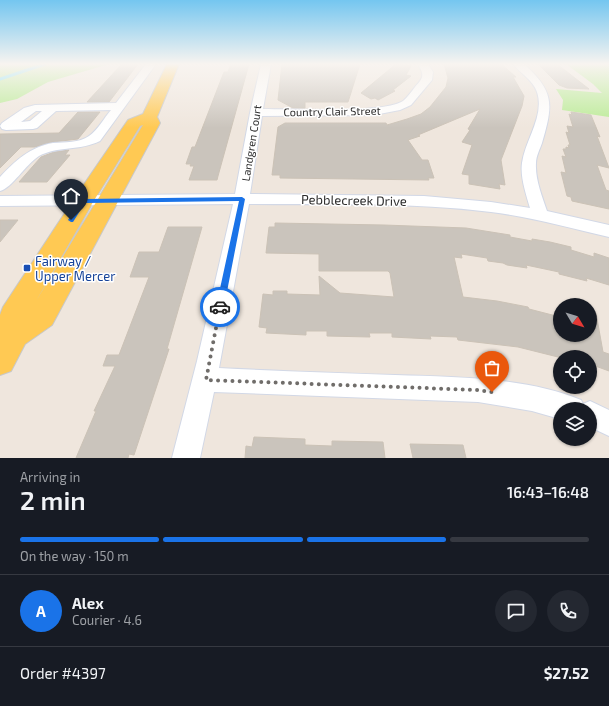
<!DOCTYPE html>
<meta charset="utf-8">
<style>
:root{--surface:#171b24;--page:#242831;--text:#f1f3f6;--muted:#9ea1a6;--line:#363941;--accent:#1a73e8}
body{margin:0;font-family:"Exo 2",sans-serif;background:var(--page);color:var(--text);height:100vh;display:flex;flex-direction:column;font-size:15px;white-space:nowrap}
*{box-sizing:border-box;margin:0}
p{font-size:13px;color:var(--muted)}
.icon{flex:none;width:22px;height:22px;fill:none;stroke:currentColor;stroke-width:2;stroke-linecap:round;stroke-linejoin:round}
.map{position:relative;height:458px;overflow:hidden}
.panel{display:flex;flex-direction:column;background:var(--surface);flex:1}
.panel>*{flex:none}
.needle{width:26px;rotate:128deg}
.fabs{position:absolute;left:553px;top:298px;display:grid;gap:8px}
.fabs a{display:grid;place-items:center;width:44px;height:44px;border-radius:50%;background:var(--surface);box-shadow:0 1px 3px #0004;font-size:20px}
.pin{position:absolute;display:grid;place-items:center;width:34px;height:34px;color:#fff;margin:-41px -17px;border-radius:50% 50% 50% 0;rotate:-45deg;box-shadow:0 0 4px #0007}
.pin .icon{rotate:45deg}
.courier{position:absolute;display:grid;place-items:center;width:40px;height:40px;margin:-20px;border:3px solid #1a73e8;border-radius:50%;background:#fff;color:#222;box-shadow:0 1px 5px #0007}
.summary em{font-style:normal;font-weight:600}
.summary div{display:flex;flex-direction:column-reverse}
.summary{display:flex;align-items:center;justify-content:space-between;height:68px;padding:0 20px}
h1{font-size:26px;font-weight:600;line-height:30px}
.bar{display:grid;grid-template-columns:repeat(4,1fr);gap:6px 4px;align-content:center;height:48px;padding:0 20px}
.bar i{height:5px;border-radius:3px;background:var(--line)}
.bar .on{background:var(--accent)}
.bar p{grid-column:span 4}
.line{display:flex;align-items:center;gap:10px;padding:0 20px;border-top:1px solid var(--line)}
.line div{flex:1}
.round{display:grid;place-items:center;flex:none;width:42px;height:42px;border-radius:21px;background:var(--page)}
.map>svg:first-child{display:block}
</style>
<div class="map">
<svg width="609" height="458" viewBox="0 0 609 458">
<rect width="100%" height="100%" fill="#efe6dd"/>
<g fill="#b9eb94">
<polygon points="0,64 109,64 48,82 17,99 0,103"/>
<polygon points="566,64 609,64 609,117 562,110 563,100 556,89 602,93 593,84"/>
</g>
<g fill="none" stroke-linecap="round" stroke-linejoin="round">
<polyline stroke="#66e0fc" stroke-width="3" points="0,79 45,64"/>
</g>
<g fill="#cac4bc" stroke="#cbc2b6">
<polygon points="138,64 109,102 87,102 121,65"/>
<polygon points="231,64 249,64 218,176 217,180 189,180 194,166 190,166 191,164 186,164 192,147 195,147 224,72 228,72"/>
<polygon points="282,64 360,64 348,102 305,102 305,108 293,108 278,100"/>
<polygon points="396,64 411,66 406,75 411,76 393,90 395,91 378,100 375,98 371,99 361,93"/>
<polygon points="444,64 501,64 516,77 513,77 524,96 522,106 501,160 505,185 499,184 500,189 469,184 469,175 462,174 472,145 462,142 470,130 468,129 480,109 418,135 420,136 408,140 422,160 428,160 434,178 428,178 429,180 280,178 280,175 272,175 278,127 285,123 386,123 387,125 407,119 421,114 430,107 446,87 448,78"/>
<polygon points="538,64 557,64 589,89 567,88 559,85"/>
<polygon points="78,112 100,112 78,139 53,142 35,147 21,147 0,168 0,134 59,133"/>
<polygon points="571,112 591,115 600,137 597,136 609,168 597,165 606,190 609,191 609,209 572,201 571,197 567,196 561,172 566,173 562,156 566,157 563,149 566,149 566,147 569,148 568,145 570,145 566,132 569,133 567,126 573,127 569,114 572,115"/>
<polygon points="69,150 65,155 70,155 47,182 19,182 41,157 54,152"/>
<polygon points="0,220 18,220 0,242"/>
<polygon points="275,223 384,225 466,228 510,235 510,237 532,241 532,239 550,242 571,247 571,250 594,257 594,253 609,258 609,285 586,278 587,281 559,274 559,272 526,265 527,268 507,265 503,263 488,261 487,258 461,254 462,258 454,257 463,297 497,301 528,307 529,309 560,317 560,335 590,335 590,313 596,313 603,352 609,354 609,371 590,364 590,357 558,357 518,347 458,340 457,337 430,336 431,339 392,337 392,333 369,333 370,337 327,336 327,331 306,331 306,335 266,333 267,328 259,327 263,294 273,295 273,291 287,291 287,294 320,295 319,276 340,293 394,297 390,273 388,271 319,271 319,254 266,253 269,227 275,227"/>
<polygon points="168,227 202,227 167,349 169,349 134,455 129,454 128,458 76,458 96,411 94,411 115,366 103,366 107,355 119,355 149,277 130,277 139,252 159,252"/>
<polygon points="254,437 305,439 305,445 332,446 332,441 383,442 385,458 245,458 246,446 252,447"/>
<polygon points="410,444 463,445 466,458 413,458"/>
</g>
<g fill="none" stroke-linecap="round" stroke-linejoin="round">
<defs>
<g id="minor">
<path d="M146,64H156L100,141C80,151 57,146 39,156C26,164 12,188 0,191V177C15,161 30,147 53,143C65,142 79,143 89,136C98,130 104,118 111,110L56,111L37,128L33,129L6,130L2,129L0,126L2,123L24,108L35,105L116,103ZM36,111H42L30,121L21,122Z"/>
<path d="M261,64H271L263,109C291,109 383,114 403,101C407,98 411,92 415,87C423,78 425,76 418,64H428L433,72L432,80L411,105L400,110L374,115L262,116L250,194L424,196L491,202L530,208C526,194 520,177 522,163C525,140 545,116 537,92C533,80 521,74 513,64H524C555,92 553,105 542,143C540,149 536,156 536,163C535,179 542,196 547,211L609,225V237C570,228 531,217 491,212C411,202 329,205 249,204L219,368C278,371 336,373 395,375C454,377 526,377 581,400L583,404L590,401L609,410V436L590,427V409H560V419L532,411L478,402L214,392L200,458H172L197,361L233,204L0,206V196L235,194L250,113Z"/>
</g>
<path id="major" d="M167,64H179L157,117L160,123L52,325L25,344L11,371L0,375V315L3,307L76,196L128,120L143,114ZM143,125L36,301L93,202L140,126Z"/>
</defs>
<use href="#minor" stroke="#d2d8e6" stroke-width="2"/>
<use href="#major" stroke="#c8c8c8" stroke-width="2"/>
<use href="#minor" fill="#fff" fill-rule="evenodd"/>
<use href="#major" fill="#ffc953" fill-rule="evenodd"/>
</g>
<linearGradient id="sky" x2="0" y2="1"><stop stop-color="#74c6f0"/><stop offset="0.5" stop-color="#f8f4f0"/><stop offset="1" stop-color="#f8f4f0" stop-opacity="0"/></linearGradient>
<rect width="609" height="128" fill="url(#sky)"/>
<polygon fill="#1a73e8" points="242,197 245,199 224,307 220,311 216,307 239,201 85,203 73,222 71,222 68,220 81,200 83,199"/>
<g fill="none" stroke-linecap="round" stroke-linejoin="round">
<polyline stroke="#706d6a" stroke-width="4" stroke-dasharray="0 7.2" points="220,307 206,380 478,390 492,392"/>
</g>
<rect fill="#1a4fb4" stroke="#fff" stroke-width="1.5" x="23" y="264" width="8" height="8" rx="2"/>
<g text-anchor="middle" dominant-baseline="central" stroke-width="3" stroke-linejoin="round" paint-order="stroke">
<g font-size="11" fill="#2c2c2c" stroke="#fff">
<text transform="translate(332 111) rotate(-1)">Country Clair Street</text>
<text transform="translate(251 143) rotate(-81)">Landgren Court</text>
</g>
<g font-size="13" fill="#2c2c2c" stroke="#fff">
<text transform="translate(354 200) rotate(1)">Pebblecreek Drive</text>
</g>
<g font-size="13" fill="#164399" stroke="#fff" text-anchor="start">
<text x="35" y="261">Fairway /<tspan x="35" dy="15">Upper Mercer</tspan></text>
</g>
</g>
</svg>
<div class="fabs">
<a><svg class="needle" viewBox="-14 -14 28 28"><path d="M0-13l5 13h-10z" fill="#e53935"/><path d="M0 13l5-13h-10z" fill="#9ea1a6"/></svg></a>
<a><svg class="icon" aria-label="locate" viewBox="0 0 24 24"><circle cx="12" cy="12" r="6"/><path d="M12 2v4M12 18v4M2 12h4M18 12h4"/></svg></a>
<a><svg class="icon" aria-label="layers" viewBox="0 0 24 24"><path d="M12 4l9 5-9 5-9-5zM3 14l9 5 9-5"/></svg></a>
</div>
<div class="pin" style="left:492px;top:392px;background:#ea580c"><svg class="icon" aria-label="bag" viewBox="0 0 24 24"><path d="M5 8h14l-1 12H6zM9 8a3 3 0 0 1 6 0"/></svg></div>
<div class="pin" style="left:71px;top:220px;background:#1f2937"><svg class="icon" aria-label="home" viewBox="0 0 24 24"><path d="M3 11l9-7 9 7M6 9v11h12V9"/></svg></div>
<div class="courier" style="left:220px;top:307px"><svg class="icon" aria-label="car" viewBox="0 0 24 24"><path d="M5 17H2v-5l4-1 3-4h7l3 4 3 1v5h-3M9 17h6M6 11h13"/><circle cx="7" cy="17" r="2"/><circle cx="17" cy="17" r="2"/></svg></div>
</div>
<section class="panel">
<div class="summary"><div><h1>2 min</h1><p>Arriving in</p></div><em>16:43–16:48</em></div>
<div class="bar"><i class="on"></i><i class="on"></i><i class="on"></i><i></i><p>On the way · 150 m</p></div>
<div class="line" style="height:72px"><b class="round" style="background:var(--accent);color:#fff">A</b><div><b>Alex</b><p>Courier · 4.6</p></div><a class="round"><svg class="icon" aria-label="chat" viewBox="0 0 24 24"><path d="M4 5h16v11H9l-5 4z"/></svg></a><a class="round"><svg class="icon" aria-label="phone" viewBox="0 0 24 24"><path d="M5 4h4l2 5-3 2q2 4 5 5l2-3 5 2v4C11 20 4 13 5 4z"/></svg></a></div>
<div class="line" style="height:52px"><div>Order #4397</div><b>$27.52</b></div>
</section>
